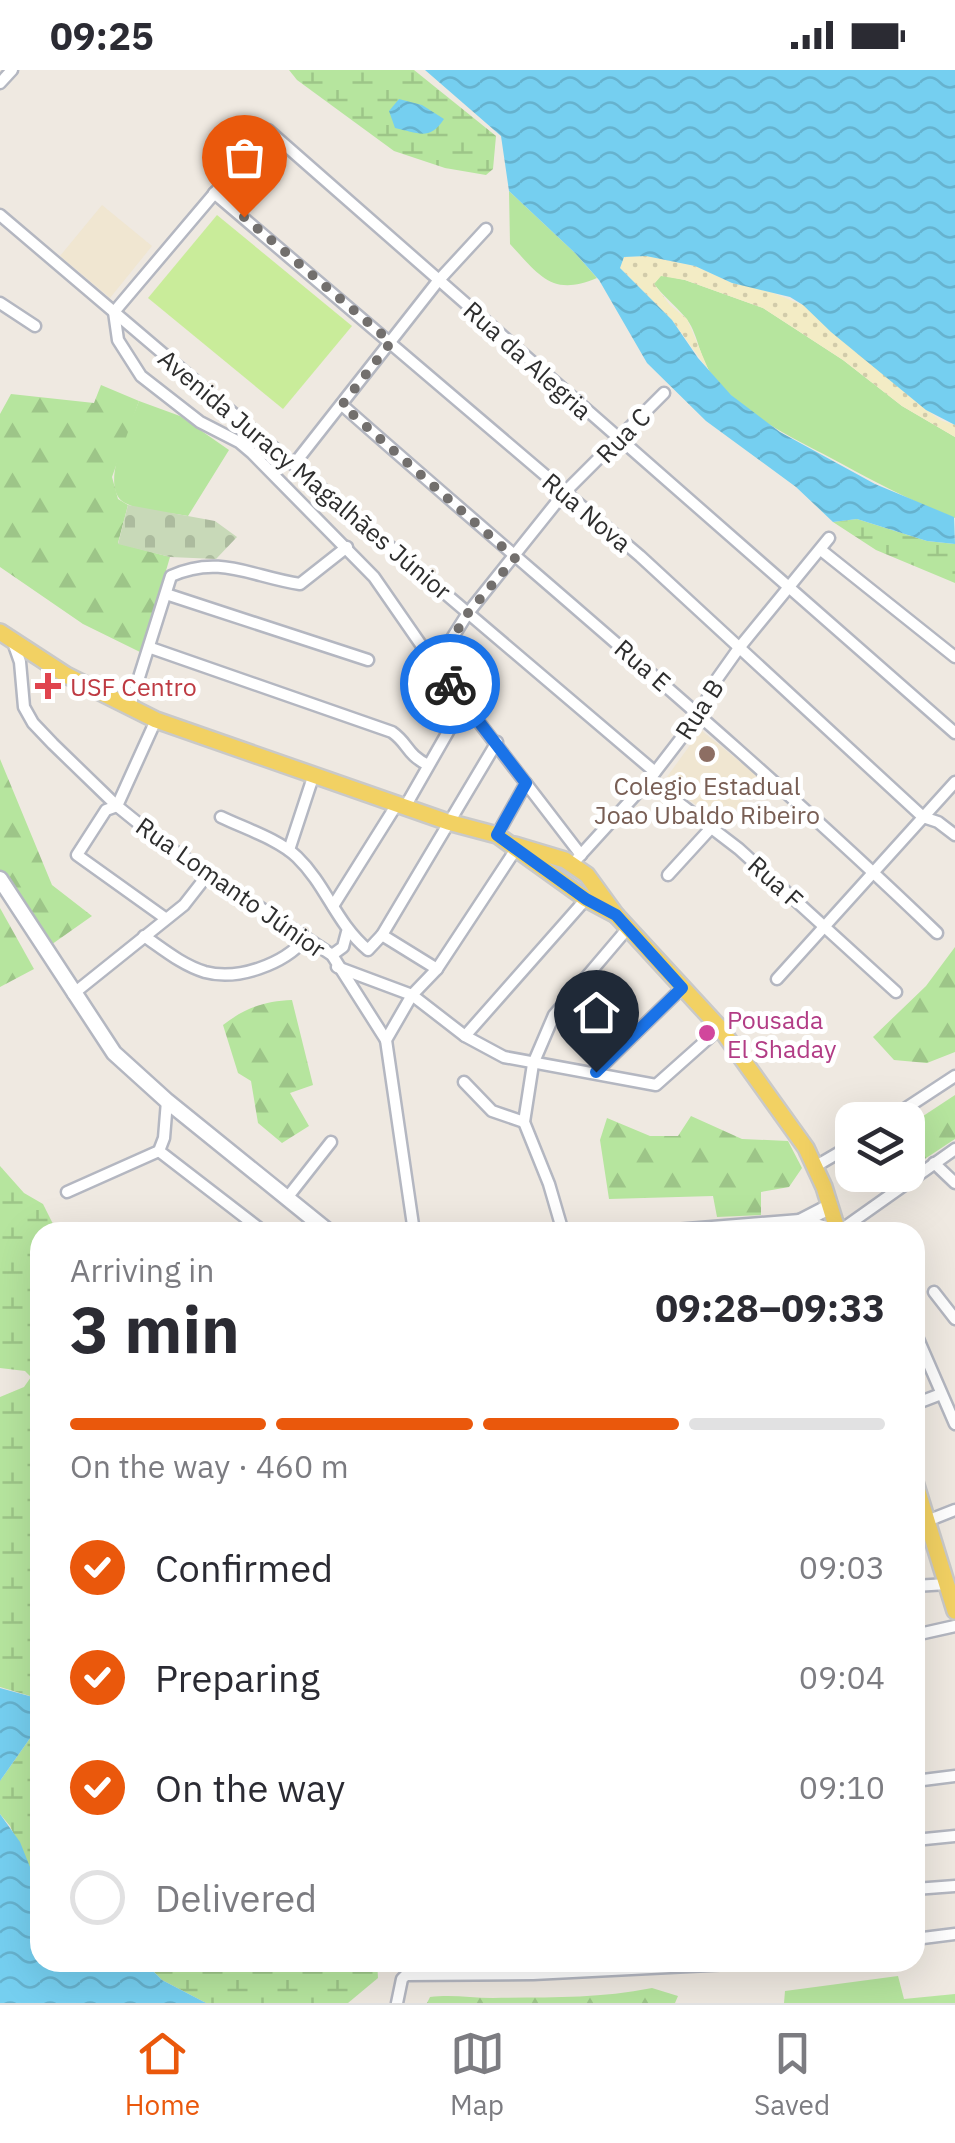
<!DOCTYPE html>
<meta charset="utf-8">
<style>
:root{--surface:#fff;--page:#f2f2f3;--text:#2b2b33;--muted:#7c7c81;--line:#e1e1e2;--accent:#ea580c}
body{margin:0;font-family:"IBM Plex Sans",sans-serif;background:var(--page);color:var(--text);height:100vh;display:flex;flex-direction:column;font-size:38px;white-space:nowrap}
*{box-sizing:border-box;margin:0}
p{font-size:32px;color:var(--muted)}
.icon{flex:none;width:55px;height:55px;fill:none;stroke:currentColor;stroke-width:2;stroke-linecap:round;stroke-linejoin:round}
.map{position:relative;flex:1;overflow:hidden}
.sheet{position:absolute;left:30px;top:1152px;width:895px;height:750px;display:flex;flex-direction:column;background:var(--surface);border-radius:30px;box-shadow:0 10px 40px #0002}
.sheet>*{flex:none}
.fabs{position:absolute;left:835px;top:1032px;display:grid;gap:20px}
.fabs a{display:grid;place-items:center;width:90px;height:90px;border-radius:20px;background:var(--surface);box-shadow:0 10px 40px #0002;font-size:50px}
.pin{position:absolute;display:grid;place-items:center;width:85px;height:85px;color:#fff;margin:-102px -42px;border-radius:50% 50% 50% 0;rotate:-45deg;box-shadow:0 0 10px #0007}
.pin .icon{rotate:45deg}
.courier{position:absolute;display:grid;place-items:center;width:100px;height:100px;margin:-50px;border:8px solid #1a73e8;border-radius:50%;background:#fff;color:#222;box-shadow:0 2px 12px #0007}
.headline em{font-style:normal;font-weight:800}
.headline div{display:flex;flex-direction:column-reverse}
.headline{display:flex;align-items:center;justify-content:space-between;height:170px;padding:0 40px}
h1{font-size:65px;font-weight:800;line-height:75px}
.bar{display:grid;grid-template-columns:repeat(4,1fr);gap:15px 10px;align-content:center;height:120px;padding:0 40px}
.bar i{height:12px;border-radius:8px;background:var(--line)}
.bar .current{background:var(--accent)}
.bar p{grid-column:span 4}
ol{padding:0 40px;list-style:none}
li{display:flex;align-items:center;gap:30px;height:110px}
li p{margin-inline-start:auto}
li .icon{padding:10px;border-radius:50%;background:var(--accent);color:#fff;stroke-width:4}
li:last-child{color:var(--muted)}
li i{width:55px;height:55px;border:5px solid var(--line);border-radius:50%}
.status{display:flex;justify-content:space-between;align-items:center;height:70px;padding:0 50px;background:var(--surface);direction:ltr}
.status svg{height:28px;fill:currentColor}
.tab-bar{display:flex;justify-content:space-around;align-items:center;height:140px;border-top:2px solid var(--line);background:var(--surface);font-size:28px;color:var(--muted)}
.tab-bar a{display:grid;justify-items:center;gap:5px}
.tab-bar .current{color:var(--accent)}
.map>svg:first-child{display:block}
</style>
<div class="status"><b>09:25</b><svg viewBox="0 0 49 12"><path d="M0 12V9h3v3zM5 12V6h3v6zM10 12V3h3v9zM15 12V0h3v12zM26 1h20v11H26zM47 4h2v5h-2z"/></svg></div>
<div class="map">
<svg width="955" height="1933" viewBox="0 0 955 1933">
<defs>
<pattern id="forest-firs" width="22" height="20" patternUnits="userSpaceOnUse" patternTransform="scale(2.5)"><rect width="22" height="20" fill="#b6e59e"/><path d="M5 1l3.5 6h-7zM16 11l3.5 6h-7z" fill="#9dc588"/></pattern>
<pattern id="wetland-marsh" width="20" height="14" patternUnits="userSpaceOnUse" patternTransform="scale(2.5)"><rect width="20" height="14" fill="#b6e59e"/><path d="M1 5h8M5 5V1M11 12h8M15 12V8" fill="none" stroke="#9dc588"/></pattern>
<pattern id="sand-dots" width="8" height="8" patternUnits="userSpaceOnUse" patternTransform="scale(2.5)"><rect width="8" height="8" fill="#f3ecc5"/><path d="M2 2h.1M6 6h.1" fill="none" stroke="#d1cbaa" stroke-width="1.8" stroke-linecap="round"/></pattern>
<pattern id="cemetery-stones" width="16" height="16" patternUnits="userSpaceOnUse" patternTransform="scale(2.5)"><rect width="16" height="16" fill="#c8d9b8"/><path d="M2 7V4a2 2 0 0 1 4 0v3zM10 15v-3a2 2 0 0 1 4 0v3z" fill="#acbb9e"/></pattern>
<pattern id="water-waves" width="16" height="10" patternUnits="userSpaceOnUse" patternTransform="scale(2.5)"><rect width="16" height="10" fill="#75cff0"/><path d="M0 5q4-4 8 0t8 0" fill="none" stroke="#66b2ce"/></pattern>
</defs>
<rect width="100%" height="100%" fill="#efe9e1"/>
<g fill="#f0e6d1">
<polygon points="102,135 152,176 110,228 60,186"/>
<polygon points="701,660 761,709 723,755 664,711"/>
</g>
<g fill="#b6e59e">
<path d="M509,121L575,183L597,208C552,227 540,206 510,174Z"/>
<path d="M661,205L685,210L763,238L843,290L902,336L955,367V448C915,433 881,415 844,395C797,369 744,348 711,303C699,287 698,262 685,247C675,235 663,226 654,214Z"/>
<path d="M139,331L180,346L229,380L188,446C168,442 142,442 125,433C97,418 131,353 139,331Z"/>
<polygon points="898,1906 904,1929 955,1924 955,1933 784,1933 785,1921"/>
</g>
<g fill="url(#forest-firs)">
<polygon points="101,315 139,331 112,407 118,429 128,435 118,473 170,487 142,583 83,554 0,497 0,344 11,324 94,333"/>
<polygon points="0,689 52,815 92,846 48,877 0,803"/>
<polygon points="0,838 34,899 0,917"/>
<polygon points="955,877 955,982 927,993 894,990 873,967 926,916"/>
<path d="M292,930L313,1015L290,1023L309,1056L282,1073L258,1053L251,1011L238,1003L223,955C245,938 265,931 292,930Z"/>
<polygon points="955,1025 955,1069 908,1100 908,1056"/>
<polygon points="691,1046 742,1069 788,1071 802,1098 789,1117 761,1122 761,1145 717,1147 713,1126 609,1129 600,1070 607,1048 650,1066 678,1066"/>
<path d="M652,1918L678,1926L675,1933H427L430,1927C452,1924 471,1928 493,1928C548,1927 597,1929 652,1918Z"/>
</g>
<g fill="url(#wetland-marsh)">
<polygon points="289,0 414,0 496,66 493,99 486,105 445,98 394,81 297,10"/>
<polygon points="857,449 927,471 955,474 955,513 876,480 833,452"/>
<polygon points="0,1096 24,1123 43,1134 56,1160 55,1162 40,1162 40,1629 0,1617 0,1327 24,1317 31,1307 25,1301 0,1298"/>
<polygon points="40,1654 40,1822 10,1756 0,1744 0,1711"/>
<polygon points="145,1893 377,1893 378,1908 348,1933 206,1933 162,1910"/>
</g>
<polygon fill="url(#sand-dots)" points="646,186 695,196 732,213 768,221 803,235 908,325 940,350 955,355 955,367 902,336 843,290 763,238 685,210 661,206 654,214 670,235 687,249 709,301 672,250 620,198 624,187"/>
<polygon fill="url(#cemetery-stones)" points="128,435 215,451 237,467 216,489 170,487 118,474"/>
<polygon fill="#c9ec9a" points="217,145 352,256 283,339 148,228"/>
<g fill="url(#water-waves)">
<polygon points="425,0 955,0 955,355 926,340 831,262 803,235 790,227 732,213 695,196 646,186 624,187 620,198 672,250 698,288 731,325 780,362 875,414 954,447 955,474 927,471 857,449 833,452 796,417 706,351 647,293 599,210 575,183 509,121 501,66"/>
<path d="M399,29L422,35L444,49C430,71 418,63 395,58L389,41Z"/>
<polygon points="0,1618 40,1629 40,1654 0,1711"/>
<polygon points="0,1744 20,1772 40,1822 40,1892 145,1893 162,1910 206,1933 0,1933"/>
</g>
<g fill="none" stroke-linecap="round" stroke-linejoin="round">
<defs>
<g id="street">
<polyline points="0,13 12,0"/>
<polyline points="214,123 640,486 923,747 938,752 955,765"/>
<polyline points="0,145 655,702"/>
<polyline points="0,233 35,256"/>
<path d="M342,335C541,511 746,679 937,863"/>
<polyline points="295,393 438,211 486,159"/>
<polyline points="821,480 955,587"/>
<polyline points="166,524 368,590"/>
<polyline points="13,572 20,592 24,637 33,653 53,674 117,736 164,774 332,885 386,970"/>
<path d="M151,578L392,662C409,674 406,684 428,695"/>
<polyline points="435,595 468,543 564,423 664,323"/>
<path d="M130,636L171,506C220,484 252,507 300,514L347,477"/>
<polyline points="156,650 117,736 106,740 77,785 165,848"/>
<polyline points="649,710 739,779 896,922"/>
<polyline points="405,737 465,632"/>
<path d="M221,747C246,759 278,769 297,787C327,816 335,852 368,880L382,865L497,672"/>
<polyline points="497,765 526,713"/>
<polyline points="289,780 314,704"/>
<polyline points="581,785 435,595 374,507 252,383 239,372 200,352 141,306 118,270 114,242 268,60 955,663"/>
<polyline points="577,789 649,710 699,645 717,609 739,578 829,468"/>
<polyline points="668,805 711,758"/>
<polyline points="333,836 397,734"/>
<polyline points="382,865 437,899"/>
<path d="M144,866C163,879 182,895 205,902C238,911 284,894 305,869"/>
<polyline points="332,885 343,877 347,862"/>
<polyline points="337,897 412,925 465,966 504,987 656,1015 720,958"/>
<polyline points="777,909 955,712"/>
<polyline points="73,924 184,835 209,803"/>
<polyline points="465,966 586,829"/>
<polyline points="596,1002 682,918"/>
<polyline points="464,1012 492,1041 524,1052"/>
<polyline points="888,1050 955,1006"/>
<polyline points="159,1081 264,1162"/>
<polyline points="934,1093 955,1113"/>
<polyline points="816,1096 852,1075"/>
<polyline points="67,1122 159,1081 164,1068 167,1031"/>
<polyline points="287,1128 331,1072"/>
<polyline points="414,1162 386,970 412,925 437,899 518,776"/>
<polyline points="563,1162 549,1114 524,1052 533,994 554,945 628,858"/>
<polyline points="838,1162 955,1079"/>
<polyline points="934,1222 955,1249"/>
<polyline points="915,1262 955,1354"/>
<polyline points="915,1334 941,1324"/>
<polyline points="927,1451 955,1440"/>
<polyline points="915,1516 947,1514"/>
<polyline points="915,1565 955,1556"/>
<polyline points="915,1711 955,1706"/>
<polyline points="915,1770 955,1766"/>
<polyline points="915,1819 955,1816"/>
<polyline points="915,1869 955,1864"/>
<polyline points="397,1933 402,1909 406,1905 533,1904 769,1892"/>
</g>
<g id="secondary">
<polyline points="0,809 114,983 167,1031 329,1162"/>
<polyline points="800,1152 829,1137"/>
<polyline points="675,1162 800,1152 838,1162"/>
</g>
<g id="primary">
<polyline points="0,562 66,605 156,650 448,752 497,765 586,829 616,845"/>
<polyline points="515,775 565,790 587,805 616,845 720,958 806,1078 824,1117 838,1162"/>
<polyline points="915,1412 955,1541"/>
</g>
</defs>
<use href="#street" stroke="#b4b7c1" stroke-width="15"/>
<use href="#secondary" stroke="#b4b7c1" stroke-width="19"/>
<use href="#primary" stroke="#c9c9c9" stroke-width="20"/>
<use href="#street" stroke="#fff" stroke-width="10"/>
<use href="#secondary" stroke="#fff" stroke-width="14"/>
<use href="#primary" stroke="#f2d163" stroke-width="15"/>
</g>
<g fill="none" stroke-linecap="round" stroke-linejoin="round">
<polyline stroke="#726f6d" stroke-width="10" stroke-dasharray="0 18" points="244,147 391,272 342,335 515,488 468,543 436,595 450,614"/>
<polyline stroke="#1a73e8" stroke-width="12" points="450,614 526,713 497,765 586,829 616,845 682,918 596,1002"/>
</g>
<path fill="#e0444e" stroke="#fff" stroke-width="4" d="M43 601h10v10h10v10h-10v10h-10v-10h-10v-10h10z"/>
<circle fill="#8d6e63" stroke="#fff" stroke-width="4" cx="707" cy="684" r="10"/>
<circle fill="#d1479c" stroke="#fff" stroke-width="4" cx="707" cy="963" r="10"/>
<g text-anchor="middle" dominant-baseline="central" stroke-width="10" stroke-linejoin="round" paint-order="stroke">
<g font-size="25" fill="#2e2e2e" stroke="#fff">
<text transform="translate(528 290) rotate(42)">Rua da Alegria</text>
<text transform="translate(623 365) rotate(-46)">Rua C</text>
<text transform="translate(305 404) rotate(40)">Avenida Juracy Magalhães Júnior</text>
<text transform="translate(587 442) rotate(40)">Rua Nova</text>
<text transform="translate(643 595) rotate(41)">Rua E</text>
<text transform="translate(699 639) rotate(-57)">Rua B</text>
<text transform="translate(776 812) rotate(42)">Rua F</text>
<text transform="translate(231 817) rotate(35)">Rua Lomanto Júnior</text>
</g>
<g font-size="25" fill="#be3a42" stroke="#fff" text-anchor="start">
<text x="70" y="616">USF Centro</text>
</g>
<g font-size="25" fill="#785e54" stroke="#fff">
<text x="707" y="715">Colegio Estadual<tspan x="707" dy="29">Joao Ubaldo Ribeiro</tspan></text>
</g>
<g font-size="25" fill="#b23c85" stroke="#fff" text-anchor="start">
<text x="727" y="949">Pousada<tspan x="727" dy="29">El Shaday</tspan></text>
</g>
</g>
</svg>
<div class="fabs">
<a><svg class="icon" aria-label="layers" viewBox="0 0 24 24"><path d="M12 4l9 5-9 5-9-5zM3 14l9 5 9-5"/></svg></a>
</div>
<div class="pin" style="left:244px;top:147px;background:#ea580c"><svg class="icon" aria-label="bag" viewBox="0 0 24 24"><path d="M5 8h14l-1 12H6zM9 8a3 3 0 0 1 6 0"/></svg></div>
<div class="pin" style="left:596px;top:1002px;background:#1f2937"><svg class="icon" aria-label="home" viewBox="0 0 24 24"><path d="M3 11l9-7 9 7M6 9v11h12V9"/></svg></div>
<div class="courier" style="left:450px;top:614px"><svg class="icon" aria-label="bike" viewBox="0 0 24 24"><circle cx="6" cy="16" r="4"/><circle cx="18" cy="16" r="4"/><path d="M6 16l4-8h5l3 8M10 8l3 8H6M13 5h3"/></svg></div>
<section class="sheet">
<div class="headline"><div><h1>3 min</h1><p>Arriving in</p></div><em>09:28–09:33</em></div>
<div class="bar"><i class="current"></i><i class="current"></i><i class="current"></i><i></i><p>On the way · 460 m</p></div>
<ol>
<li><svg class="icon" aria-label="check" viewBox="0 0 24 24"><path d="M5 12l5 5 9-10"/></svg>Confirmed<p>09:03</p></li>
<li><svg class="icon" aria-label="check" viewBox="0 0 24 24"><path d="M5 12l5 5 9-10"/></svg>Preparing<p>09:04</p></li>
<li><svg class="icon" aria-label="check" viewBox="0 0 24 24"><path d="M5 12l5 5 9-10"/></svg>On the way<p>09:10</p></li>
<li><i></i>Delivered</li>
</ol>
</section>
</div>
<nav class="tab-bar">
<a class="current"><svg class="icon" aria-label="home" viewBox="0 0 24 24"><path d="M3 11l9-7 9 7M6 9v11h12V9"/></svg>Home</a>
<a><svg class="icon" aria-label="map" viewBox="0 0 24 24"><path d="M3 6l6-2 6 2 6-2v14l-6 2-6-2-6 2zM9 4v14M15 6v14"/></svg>Map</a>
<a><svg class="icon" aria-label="saved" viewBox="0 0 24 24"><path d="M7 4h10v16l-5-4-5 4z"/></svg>Saved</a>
</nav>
